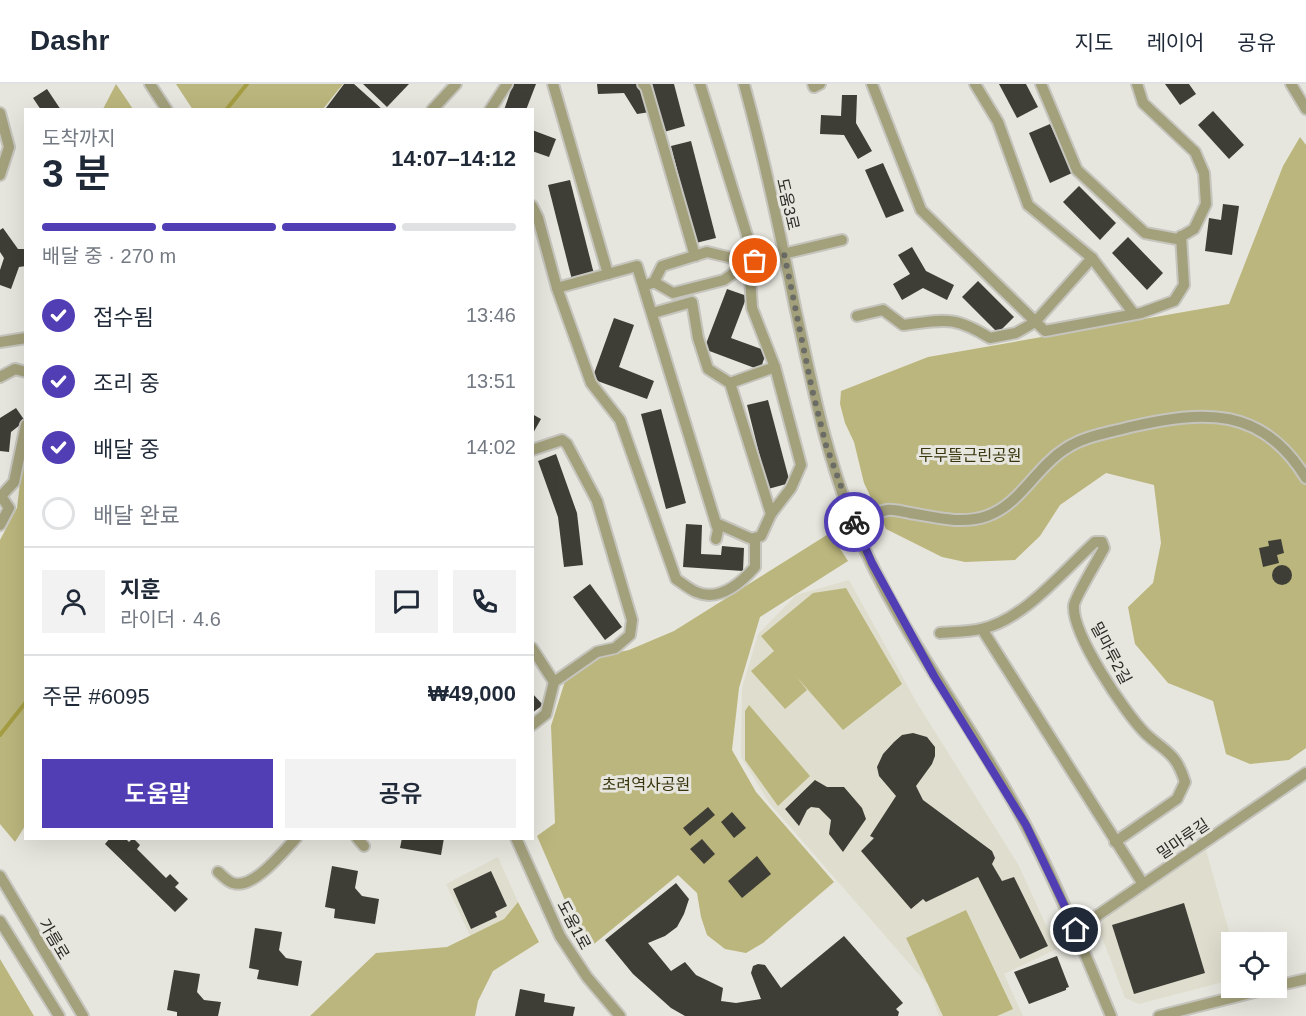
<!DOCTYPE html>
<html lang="ko">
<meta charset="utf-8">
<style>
:root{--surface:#fff;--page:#f2f2f3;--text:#1f2937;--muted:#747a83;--line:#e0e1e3;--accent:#513db4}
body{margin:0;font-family:Helvetica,"Noto Sans KR",sans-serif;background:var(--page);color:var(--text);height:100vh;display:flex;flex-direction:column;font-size:22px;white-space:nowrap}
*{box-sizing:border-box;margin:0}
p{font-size:20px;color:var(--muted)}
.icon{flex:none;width:33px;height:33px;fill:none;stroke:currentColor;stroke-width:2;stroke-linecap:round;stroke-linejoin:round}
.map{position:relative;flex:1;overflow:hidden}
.details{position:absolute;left:24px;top:24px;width:510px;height:732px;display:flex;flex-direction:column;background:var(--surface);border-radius:0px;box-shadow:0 6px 24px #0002}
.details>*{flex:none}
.buttons{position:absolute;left:1221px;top:848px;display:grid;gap:12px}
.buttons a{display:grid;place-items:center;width:66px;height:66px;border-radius:0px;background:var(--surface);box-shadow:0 6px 24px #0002;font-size:30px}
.pin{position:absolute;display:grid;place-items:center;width:51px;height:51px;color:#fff;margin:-26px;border:3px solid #fff;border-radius:50%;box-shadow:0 2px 6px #0007}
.courier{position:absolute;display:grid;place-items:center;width:60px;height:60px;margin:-30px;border:4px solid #513db4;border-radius:50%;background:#fff;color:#222;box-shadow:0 2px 8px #0007}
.headline em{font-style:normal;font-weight:600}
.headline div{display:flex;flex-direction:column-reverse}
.headline{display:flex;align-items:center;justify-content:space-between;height:102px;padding:0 18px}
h1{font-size:39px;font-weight:600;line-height:45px}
.bar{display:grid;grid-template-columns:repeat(4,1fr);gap:9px 6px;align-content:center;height:72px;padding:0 18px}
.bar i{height:8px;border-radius:4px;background:var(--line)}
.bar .active{background:var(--accent)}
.bar p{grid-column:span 4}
.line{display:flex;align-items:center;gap:15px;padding:0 18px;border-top:2px solid var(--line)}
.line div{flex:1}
.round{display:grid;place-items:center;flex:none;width:63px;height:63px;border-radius:0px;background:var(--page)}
ol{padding:0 18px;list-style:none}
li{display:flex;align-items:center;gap:18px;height:66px}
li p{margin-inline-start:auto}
li .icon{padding:6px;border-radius:50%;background:var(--accent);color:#fff;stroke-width:4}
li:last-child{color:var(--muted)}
li i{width:33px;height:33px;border:3px solid var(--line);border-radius:50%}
.button{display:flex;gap:12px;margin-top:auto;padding:12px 18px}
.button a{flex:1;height:69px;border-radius:0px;background:var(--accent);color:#fff;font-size:24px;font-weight:600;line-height:69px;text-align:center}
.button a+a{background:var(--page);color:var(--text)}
header{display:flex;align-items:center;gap:36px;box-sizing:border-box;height:84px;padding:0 30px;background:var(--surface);border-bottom:2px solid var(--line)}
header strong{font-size:28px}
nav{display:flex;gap:33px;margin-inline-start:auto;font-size:21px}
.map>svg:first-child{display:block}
</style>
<header>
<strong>Dashr</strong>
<nav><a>지도</a><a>레이어</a><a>공유</a></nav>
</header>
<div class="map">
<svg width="1306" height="932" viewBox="0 0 1306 932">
<rect width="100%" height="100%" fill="#e7e6de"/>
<g fill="#dfdece">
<polygon points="849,496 917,619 1018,780 1057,865 1004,890 1023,932 939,932 928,901 770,720 741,673 742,604 758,550 796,511"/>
<polygon points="1206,766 1232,858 1231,896 1139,920 1125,914 1100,848 1103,835"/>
<polygon points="498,773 518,818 504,835 470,852 446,800"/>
</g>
<g fill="#bbb67d">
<polygon points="116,0 133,25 103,25"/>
<polygon points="176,0 343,0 323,25 193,26"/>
<polygon points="1300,53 1306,61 1306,664 1289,676 1250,680 1226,670 1213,617 1168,599 1135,560 1128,523 1153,499 1161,459 1154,401 1106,389 1060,421 1040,452 1015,476 965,478 942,473 886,445 864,399 854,358 845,339 840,320 841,307 928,273 1229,220 1283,82"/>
<polygon points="25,357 25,742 15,758 0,740 0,456 17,424"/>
<polygon points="830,449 848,477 760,533 739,604 732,666 756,708 834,798 763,859 746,869 725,865 707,851 701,833 697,809 678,791 594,860 570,828 537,752 555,739 551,642 565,597 595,573 629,566 674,547"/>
<polygon points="846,504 902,600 843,646 796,592 807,606 785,625 751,587 774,567 761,552 813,509"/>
<polygon points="749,621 810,692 778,722 745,676 745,627"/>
<polygon points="518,818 539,858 493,887 478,917 475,932 310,932 376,869 447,863 504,835"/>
<polygon points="966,826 1013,925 997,932 943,932 906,854"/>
<polygon points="0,875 34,932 0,932"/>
</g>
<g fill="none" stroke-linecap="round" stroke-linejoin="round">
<g stroke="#a59d42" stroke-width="4">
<polyline points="226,26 247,0"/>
<polyline points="0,651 26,618"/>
</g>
</g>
<g fill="#3e3e37">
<polygon points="344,0 354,0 383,26 327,26 326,24"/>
<polygon points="363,0 409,0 387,23"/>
<polygon points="513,0 536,0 526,26 504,26"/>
<polygon points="597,0 637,0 641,4 650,28 637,30 624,9 598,10"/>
<polygon points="652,0 674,0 685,42 664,48"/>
<polygon points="999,0 1026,0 1038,23 1017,34"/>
<polygon points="1165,0 1189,0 1196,10 1180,21"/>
<polygon points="47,5 61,26 41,26 33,14"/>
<polygon points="842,11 857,11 856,39 872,67 858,75 844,51 820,50 821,31 841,32"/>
<polygon points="1213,27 1244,61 1229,75 1198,41"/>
<polygon points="1050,40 1072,89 1050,99 1029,49"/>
<polygon points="532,46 556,55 549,73 532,67"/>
<polygon points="691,57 716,154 696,159 671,62"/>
<polygon points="883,79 904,127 886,134 865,86"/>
<polygon points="570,96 594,190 572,196 548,101"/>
<polygon points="1079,102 1116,139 1100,156 1063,118"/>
<polygon points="1223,120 1239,122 1232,171 1205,167 1209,134 1221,136"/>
<polygon points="3,144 18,165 26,165 26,182 19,183 11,205 0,201 0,186 4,174 0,168 0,146"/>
<polygon points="1128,153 1163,189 1147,206 1112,169"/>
<polygon points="912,163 926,187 954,201 947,216 923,204 902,216 893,200 910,190 898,171"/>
<polygon points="978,197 1014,233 998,249 962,213"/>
<polygon points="727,205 747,212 731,254 767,267 760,286 704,265"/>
<polygon points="614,234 634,241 619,283 654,297 647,315 592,295"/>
<polygon points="768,316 790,399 768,405 747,321"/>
<polygon points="16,324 25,337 11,348 9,368 0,367 0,334"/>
<polygon points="661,325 686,419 666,425 641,330"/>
<polygon points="532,330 541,335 532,351"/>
<polygon points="556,370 577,429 583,481 564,483 558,433 538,377"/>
<polygon points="686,440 702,441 701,470 721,471 722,462 744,464 743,487 683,483"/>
<polygon points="1281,455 1284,469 1277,471 1279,479 1263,483 1259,464 1269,462 1268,457"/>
<circle cx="1282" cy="491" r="10"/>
<polygon points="590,500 622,543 605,556 573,513"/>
<polygon points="532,609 543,621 532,629"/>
<polygon points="913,649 927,653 935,663 935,672 932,680 916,702 923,716 992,767 995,774 992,780 1002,797 1014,793 1048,862 1020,875 978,793 926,818 923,815 911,825 861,767 874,754 870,752 896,712 879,692 877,683 883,670 894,658 902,651"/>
<polygon points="815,696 827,703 844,703 862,724 866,735 843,768 829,750 831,736 819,724 811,723 807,726 799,742 785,725"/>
<polygon points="708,723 715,731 690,752 683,744"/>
<polygon points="732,728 746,744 734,754 721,738"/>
<polygon points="110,754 125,754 129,758 133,754 140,761 137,765 166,794 170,790 179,799 175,803 188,815 175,828 105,760"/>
<polygon points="402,754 444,754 441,771 400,764"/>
<polygon points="702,755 715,770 704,780 690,765"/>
<polygon points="757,772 771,790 742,814 728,797"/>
<polygon points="332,782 358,787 355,804 362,812 379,815 375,840 334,834 335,825 325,823"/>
<polygon points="491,787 507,822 495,828 497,833 471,845 453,805"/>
<polygon points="676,799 689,815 684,830 677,843 665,852 648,859 671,887 685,878 696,891 723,904 721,917 736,919 761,915 751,889 753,882 758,880 765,881 781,904 844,852 903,919 896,925 899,928 898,932 685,932 671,924 633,890 605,856"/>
<polygon points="1184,819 1205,889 1134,910 1112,841"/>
<polygon points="255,844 282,848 279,866 286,874 302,877 298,902 257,895 259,886 249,884"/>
<polygon points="1057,872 1069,903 1066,904 1066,906 1029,920 1014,888"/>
<polygon points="174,886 200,890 197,908 204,916 221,918 218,932 177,932 177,928 167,926"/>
<polygon points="520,905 545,910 544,918 575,923 573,932 515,932"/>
</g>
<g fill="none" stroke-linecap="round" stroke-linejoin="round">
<defs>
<g id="minor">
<polyline points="150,0 167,26"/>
<polyline points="553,0 608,190"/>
<polyline points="643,0 646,3 695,172"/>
<polyline points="700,0 755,177"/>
<path d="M744,0C764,73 780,148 795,223C812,299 825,369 855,443C899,550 973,640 1026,742C1059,804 1084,868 1111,932"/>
<polyline points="813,0 814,3 820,0"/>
<polyline points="872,0 921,126 1045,247 1141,229 1174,217 1184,201 1181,152"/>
<polyline points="975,0 998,38 1028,121 1092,174 1134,230"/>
<polyline points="1041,0 1077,86 1145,149 1177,155 1194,145 1206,120 1204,89 1195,68 1143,19 1137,0"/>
<polyline points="1291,0 1306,25"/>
<polyline points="432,26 456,0"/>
<polyline points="490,26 507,0"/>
<polyline points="0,29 9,63 0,91"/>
<path d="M532,122L538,134L557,204L591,299L620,336L676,495C682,499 689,505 696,508C719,518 741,499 755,483V454"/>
<polyline points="749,178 752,224 775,283 801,381 791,404 771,430"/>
<polyline points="654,198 673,209 724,196 749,178 842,156"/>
<polyline points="649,200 654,198 662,182 707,168 749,178"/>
<polyline points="557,204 637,182 718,446 716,455"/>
<polyline points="653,229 692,218 698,254 708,285 730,299 771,430 761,452 752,455 716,439"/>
<path d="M857,232L883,226L903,241C944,236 953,231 990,254L1016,249L1035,238L1092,174"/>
<polyline points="0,258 26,254"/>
<polyline points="0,293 15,285 26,288"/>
<polyline points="730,299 775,283"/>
<polyline points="532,366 562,356 567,360 597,417 632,536 630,551 615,564 597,568 554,598 546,630 532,641"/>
<polyline points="0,441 9,424 1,412 14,398 26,341"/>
<path d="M855,442C865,435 875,428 887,426C894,425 903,428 910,429C934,433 962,441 987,432C1021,420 1035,384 1065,365C1084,352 1108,349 1130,343C1204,326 1262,322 1306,394"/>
<polyline points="982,545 1143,800"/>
<path d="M940,549C953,548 968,548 981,545C1024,536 1063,487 1095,458H1102L1104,464C1099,474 1075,513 1074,521C1071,549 1125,629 1145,649C1165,668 1176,668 1185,698L1177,715L1115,758"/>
<polyline points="532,564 554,598"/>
<polyline points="357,754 364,762"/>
<polyline points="516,754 560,852 587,893 620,932"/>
<path d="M218,788C223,792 228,798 233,799C253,806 283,768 296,754"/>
<polyline points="0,792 83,932"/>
<polyline points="0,837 59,932"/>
<polyline points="1076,846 1306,689"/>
<polyline points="1276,902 1306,895"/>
<polyline points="1159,932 1274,903"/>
</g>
</defs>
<use href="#minor" stroke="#c5c4bd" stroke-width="14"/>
<use href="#minor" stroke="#a3a07c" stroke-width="10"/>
</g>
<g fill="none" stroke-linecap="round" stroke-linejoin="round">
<polyline stroke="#6c6c67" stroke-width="6" stroke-dasharray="0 10.8" points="755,177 784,169 812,305 826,361 854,438"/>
<polyline stroke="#513db4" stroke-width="8" points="854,438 872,479 934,592 1026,741 1076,846"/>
</g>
<g text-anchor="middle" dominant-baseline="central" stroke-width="6" stroke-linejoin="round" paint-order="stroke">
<g font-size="16" fill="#2a2a27" stroke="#e7e6de">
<text transform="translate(788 120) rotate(77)">도움3로</text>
<text transform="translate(1111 569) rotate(62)">밀마루2길</text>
<text transform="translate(1183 755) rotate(-34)">밀마루길</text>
<text transform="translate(574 841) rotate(62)">도움1로</text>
<text transform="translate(54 855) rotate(59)">가름로</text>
</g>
<g font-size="16" fill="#39350e" stroke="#e7e6de">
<text x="970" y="371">두무뜰근린공원</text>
<text x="646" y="700">초려역사공원</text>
</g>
</g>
</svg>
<div class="buttons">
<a><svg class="icon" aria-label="locate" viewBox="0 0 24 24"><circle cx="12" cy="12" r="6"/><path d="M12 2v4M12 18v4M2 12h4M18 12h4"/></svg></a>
</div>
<div class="pin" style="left:755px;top:177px;background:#ea580c"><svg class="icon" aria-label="bag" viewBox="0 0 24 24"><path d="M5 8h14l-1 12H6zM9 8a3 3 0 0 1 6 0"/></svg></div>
<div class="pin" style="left:1076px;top:846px;background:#1f2937"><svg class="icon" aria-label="home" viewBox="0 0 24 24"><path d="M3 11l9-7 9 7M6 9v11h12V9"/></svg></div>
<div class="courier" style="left:854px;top:438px"><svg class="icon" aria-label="bike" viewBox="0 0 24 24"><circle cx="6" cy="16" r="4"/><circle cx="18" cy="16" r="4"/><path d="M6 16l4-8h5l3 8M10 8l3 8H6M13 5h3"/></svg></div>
<section class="details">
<div class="headline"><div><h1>3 분</h1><p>도착까지</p></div><em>14:07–14:12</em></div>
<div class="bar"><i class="active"></i><i class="active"></i><i class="active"></i><i></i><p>배달 중 · 270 m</p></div>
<ol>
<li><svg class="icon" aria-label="check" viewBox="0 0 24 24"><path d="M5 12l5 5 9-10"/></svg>접수됨<p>13:46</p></li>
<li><svg class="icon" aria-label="check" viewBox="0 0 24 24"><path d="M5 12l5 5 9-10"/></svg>조리 중<p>13:51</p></li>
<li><svg class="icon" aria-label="check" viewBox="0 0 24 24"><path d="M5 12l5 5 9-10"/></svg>배달 중<p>14:02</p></li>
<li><i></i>배달 완료</li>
</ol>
<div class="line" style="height:108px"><a class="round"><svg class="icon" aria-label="person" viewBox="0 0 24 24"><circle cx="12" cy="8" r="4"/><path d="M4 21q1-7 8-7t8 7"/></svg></a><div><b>지훈</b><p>라이더 · 4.6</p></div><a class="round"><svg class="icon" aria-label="chat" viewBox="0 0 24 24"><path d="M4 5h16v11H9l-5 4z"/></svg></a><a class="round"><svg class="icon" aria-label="phone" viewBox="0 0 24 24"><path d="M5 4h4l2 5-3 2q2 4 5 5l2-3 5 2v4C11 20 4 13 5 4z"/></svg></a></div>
<div class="line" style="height:78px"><div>주문 #6095</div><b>₩49,000</b></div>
<div class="button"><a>도움말</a><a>공유</a></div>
</section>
</div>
